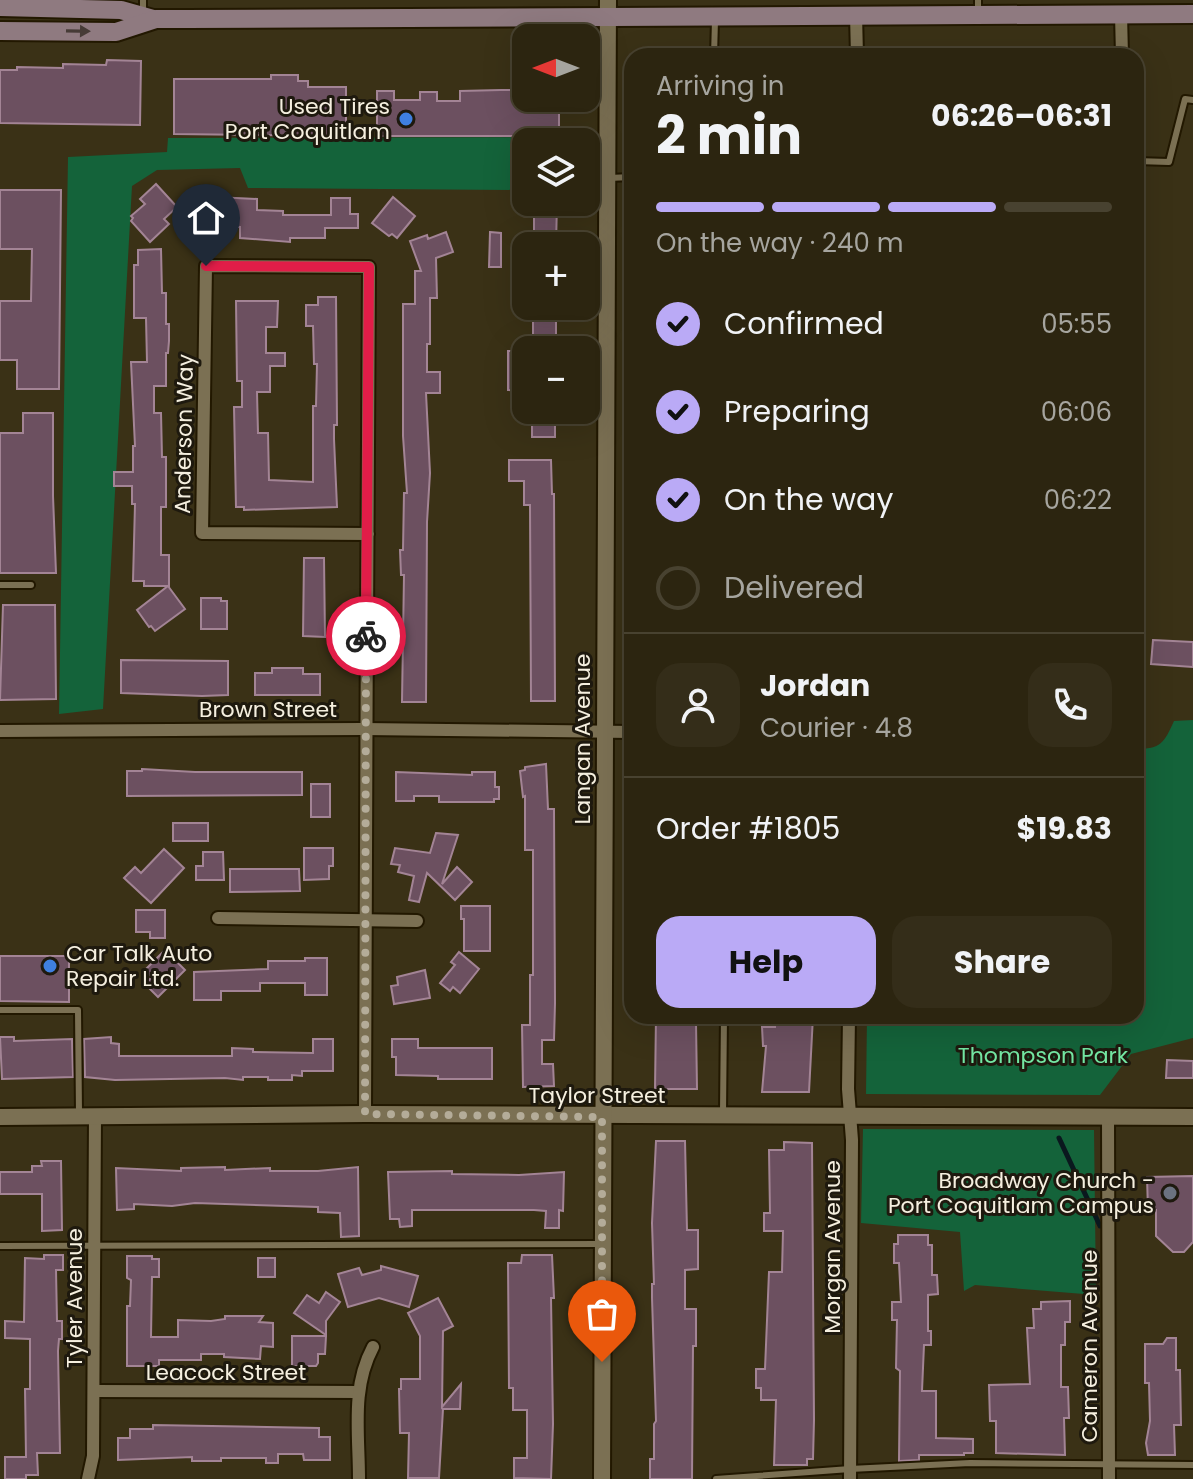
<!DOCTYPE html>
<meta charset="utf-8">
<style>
:root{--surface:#2c2510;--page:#342d19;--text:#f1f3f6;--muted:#a6a59f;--line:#484230;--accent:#baaaf6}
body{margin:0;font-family:Poppins,sans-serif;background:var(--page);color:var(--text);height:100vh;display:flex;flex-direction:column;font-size:30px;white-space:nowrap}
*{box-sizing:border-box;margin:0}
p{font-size:26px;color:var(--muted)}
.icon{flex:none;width:44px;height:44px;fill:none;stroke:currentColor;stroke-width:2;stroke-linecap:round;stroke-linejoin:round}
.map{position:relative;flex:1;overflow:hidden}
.drawer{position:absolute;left:624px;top:48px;width:520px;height:976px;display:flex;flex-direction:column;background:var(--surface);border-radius:24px;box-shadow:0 8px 32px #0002,0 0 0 2px var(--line)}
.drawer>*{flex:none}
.needle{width:52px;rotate:270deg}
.tools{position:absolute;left:512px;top:24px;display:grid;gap:16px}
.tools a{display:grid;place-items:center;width:88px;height:88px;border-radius:16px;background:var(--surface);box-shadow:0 8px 32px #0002,0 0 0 2px var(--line);font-size:40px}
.pin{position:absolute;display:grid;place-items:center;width:68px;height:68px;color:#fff;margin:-82px -34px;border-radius:50% 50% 50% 0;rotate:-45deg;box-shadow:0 0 8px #0007}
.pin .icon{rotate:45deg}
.courier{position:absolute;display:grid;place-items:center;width:80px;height:80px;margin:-40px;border:6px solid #e11d48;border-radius:50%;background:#fff;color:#222;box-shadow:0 2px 10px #0007}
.overview em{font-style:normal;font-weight:700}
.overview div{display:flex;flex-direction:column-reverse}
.overview{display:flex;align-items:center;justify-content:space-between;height:136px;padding:0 32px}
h1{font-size:52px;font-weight:700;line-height:60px}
.bar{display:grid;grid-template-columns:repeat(4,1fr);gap:12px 8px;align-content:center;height:96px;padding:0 32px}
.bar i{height:10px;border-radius:6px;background:var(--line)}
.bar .selected{background:var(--accent)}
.bar p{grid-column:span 4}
.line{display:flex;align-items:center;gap:20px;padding:0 32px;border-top:2px solid var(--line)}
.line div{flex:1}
.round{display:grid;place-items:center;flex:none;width:84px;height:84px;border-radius:24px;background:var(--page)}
ol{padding:0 32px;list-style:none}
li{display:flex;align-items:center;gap:24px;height:88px}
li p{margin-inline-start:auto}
li .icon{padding:8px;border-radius:50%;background:var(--accent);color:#111;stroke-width:4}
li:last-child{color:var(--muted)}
li i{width:44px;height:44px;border:4px solid var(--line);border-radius:50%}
.primary-button{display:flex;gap:16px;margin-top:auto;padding:16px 32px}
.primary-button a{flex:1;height:92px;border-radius:24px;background:var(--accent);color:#111;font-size:32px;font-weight:700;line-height:92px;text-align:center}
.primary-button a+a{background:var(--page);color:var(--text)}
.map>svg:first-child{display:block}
</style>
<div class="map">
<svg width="1193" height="1479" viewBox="0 0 1193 1479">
<rect width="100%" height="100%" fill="#3a3116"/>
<g fill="#14633a">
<polygon points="592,137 592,191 586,191 586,142 526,142 526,190 248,188 240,168 157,170 132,186 103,709 59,714 68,157 167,152 168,138"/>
<path d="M1193,720V1038L1131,1054L1100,1095L866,1094L867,1016H1136V749C1161,749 1164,743 1174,721Z"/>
<polygon points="863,1129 1094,1130 1096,1295 975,1285 964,1291 960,1232 861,1223"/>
</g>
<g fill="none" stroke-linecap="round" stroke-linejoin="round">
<polyline stroke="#0a181e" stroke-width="5" points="1059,1138 1100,1226"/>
</g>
<g fill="#6c5060" stroke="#a38495" stroke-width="2">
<polygon points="107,60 141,61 140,125 0,123 0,70 17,70 17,67 63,68 63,64 106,65"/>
<polygon points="271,75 298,75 298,81 308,81 308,87 346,87 346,136 174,134 174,79 271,79"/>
<polygon points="501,90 519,90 519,98 559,98 559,136 377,136 377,91 394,91 394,100 420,100 420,92 437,92 437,101 460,101 460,91"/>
<polygon points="156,184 177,207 164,219 169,224 150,242 131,221 133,218 131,216 145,204 140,199"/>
<polygon points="0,190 61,190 59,389 17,389 17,360 0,360 0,301 31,301 32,249 0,249"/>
<polygon points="195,196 257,199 257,210 283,211 283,215 331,215 331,198 350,198 350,214 358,214 358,228 325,228 325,238 290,238 290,242 240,238 240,227 229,227 229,223 211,224 211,220 192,220 192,204 196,204"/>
<polygon points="393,197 415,216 397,238 392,234 389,236 372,223"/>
<polygon points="523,202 557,202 556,246 534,246 534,217 523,216"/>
<polygon points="446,232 453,252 436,258 437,298 430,298 430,344 427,344 427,372 440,372 440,393 426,393 430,473 427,522 426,702 402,702 404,575 401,575 400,550 403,550 404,493 407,493 403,436 403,304 415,304 415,271 421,271 410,241 427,235 428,239"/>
<polygon points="490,232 501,233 501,267 489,267"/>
<polygon points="161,249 162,293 166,293 166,324 169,324 169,341 168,353 166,353 166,386 154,386 154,413 161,413 162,457 166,457 166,507 161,507 161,555 169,555 169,586 144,586 144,581 133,581 135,504 132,504 132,486 114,486 114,472 133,472 133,446 135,446 131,362 147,362 146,318 134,318 134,265 138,265 138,250"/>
<polygon points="318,297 336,297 337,425 334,425 334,439 337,507 244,510 244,507 236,507 234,407 242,407 242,381 237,381 236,301 278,301 277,327 266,327 266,353 285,353 285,366 270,366 270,392 257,392 258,433 268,433 269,480 313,482 313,406 316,406 317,364 314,364 313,326 306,326 306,305 318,305"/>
<polygon points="533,311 556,312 556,342 533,342"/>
<polygon points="508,351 526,351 526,391 508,390"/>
<rect x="532" y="410" width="23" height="27"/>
<polygon points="23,413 53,413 53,496 56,573 0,573 0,433 23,433"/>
<polygon points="509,460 551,460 552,494 554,494 555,701 531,701 530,505 524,505 524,481 509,481"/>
<polygon points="304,558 324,558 325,637 303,636"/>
<polygon points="168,586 185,609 155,631 151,626 149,627 137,610"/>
<polygon points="201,598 221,598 221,601 227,601 227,629 201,629"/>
<polygon points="3,605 55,605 56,699 0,700"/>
<polygon points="1153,640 1193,642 1193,667 1151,664"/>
<polygon points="121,660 228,661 228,695 202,696 121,693"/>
<polygon points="272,668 303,668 303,674 320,674 320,695 255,695 255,673 272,673"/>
<polygon points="546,764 548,809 554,809 555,1003 554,1040 542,1040 542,1064 553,1064 554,1086 523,1087 522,1025 530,1025 530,975 533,975 533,850 525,850 525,796 523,797 520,771 525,770 525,767"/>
<polygon points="142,769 195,772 302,772 302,795 127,796 127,771 142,771"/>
<polygon points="396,772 472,775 472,772 495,772 495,787 499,787 499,799 494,799 494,802 439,802 439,796 414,796 414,801 396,801"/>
<rect x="311" y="784" width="19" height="33"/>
<rect x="173" y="823" width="35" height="18"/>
<polygon points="436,833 458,835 442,884 457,867 472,882 455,900 427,873 419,902 409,900 414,876 398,872 400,865 391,864 395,848 430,853"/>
<polygon points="304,848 333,848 333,866 329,866 329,879 304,880"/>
<polygon points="164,849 184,868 151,903 124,878 135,867 141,873"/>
<polygon points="203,852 223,852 224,880 196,880 196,866 203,866"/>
<polygon points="230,869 299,869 300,891 230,892"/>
<polygon points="461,906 490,906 490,951 464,951 464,919 461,919"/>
<polygon points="136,910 165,910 165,938 150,938 150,932 136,932"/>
<polygon points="165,950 185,970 158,997 145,984 152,977 145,970"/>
<polygon points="459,952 479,969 460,993 453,987 450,991 440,983 455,965 451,962"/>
<polygon points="0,956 69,956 69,1002 0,1001"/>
<polygon points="305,958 327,958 327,995 305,995 305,983 260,983 260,991 221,991 221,1000 194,1000 194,972 268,969 268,961 305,961"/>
<polygon points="425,970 430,998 394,1004 391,986 398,985 397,977"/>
<polygon points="656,1016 692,1016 692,1022 696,1022 697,1089 655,1089"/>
<polygon points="775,1016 813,1016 809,1092 762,1092 766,1046 763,1046 762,1027 775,1027"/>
<polygon points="0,1037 14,1037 14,1041 72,1039 73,1077 2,1079"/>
<polygon points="111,1037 111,1043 119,1044 119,1056 232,1056 232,1048 253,1049 253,1052 313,1053 313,1039 333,1039 333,1071 302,1071 302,1076 292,1075 292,1080 268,1080 268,1077 243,1077 243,1080 225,1078 115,1080 85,1077 84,1039"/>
<polygon points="392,1039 418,1039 418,1048 492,1048 492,1079 438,1079 438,1076 396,1075 396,1057 392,1057"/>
<polygon points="1167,1060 1193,1061 1193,1078 1166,1078"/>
<polygon points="656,1141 685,1141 687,1230 698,1230 698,1269 685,1270 685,1309 696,1309 696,1346 693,1346 692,1479 650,1479 650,1459 654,1459 654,1424 656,1421 652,1298 652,1284 654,1284 652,1223"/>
<polygon points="784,1142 812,1143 814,1420 813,1459 807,1459 807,1465 774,1465 776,1400 761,1400 761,1388 756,1388 756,1369 765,1369 769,1272 782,1272 783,1231 764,1231 764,1213 770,1213 769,1150 784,1150"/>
<polygon points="41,1161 61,1161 62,1230 42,1231 42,1194 0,1194 0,1172 32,1172 32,1166 42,1166"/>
<polygon points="225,1167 225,1170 270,1168 270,1171 318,1171 358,1167 359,1236 341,1237 340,1213 318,1212 318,1207 195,1203 172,1206 134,1204 134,1209 117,1210 116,1168 181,1171 181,1168"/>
<polygon points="452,1171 452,1174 519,1175 564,1172 563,1211 559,1210 559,1228 545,1228 546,1211 534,1210 412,1210 412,1226 400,1227 399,1219 390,1219 388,1172"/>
<polygon points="1193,1176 1193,1242 1184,1252 1173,1252 1156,1236 1156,1210 1148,1210 1147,1177"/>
<polygon points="898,1235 928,1235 928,1245 932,1245 932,1275 937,1275 938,1294 928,1295 928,1331 931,1331 931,1345 924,1345 922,1391 936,1391 936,1438 973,1439 973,1453 964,1453 964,1455 919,1455 919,1460 899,1461 900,1371 896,1368 897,1320 892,1320 892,1302 901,1302 899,1263 894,1263 894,1244 898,1244"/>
<polygon points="44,1255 63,1255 63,1270 56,1270 57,1321 62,1321 62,1339 59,1339 58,1351 60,1453 37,1453 38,1475 26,1475 26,1479 5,1479 5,1457 26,1457 25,1389 30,1389 30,1339 5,1338 5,1321 24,1322 25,1258 44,1259"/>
<polygon points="522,1255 552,1255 554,1298 551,1298 553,1424 551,1479 514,1478 514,1458 527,1458 527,1410 513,1410 513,1388 509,1388 508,1263 521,1263"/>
<polygon points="127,1256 152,1256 152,1259 159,1259 159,1277 152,1277 151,1337 178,1337 178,1320 211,1321 225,1319 225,1316 263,1316 259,1322 273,1323 273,1347 261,1346 260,1359 224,1357 224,1354 201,1354 201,1360 159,1360 159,1366 127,1366 127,1306 130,1306 131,1280 127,1278"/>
<rect x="258" y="1258" width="17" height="19"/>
<polygon points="381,1266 418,1276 409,1307 379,1298 348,1307 338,1274 359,1268 362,1275 381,1270"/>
<polygon points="326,1292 340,1302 326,1321 326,1335 294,1313 307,1295 319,1303"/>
<polygon points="438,1298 453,1326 443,1331 442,1407 461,1384 460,1409 443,1409 439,1478 408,1478 409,1433 400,1433 399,1389 401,1389 401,1379 420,1379 420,1336 408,1313"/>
<polygon points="1070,1301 1070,1322 1065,1322 1065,1345 1061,1345 1061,1387 1068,1387 1069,1418 1064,1418 1065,1455 996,1453 996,1421 990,1421 989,1385 1030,1384 1027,1328 1034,1328 1033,1309 1041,1309 1041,1302"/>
<polygon points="292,1336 326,1336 325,1354 318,1354 318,1363 316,1366 292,1366"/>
<polygon points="1167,1338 1176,1338 1176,1370 1180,1370 1181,1425 1174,1425 1175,1455 1148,1455 1146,1443 1150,1421 1149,1383 1145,1383 1145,1344 1163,1344"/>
<polygon points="153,1425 319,1428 319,1437 330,1437 330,1460 304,1460 303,1454 278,1454 278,1463 266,1463 266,1458 221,1458 221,1461 192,1461 192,1457 118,1460 118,1438 130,1438 130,1429 153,1429"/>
</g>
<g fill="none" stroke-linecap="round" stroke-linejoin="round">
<defs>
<g id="service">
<polyline points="143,0 143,12"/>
<polyline points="978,0 978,14"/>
<polyline points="714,56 715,20"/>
<polyline points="1136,161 1169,162 1185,99 1193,100"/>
<polyline points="609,178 632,177"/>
<polyline points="0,585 31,585"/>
<polyline points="0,1010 78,1010 79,1113"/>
<polyline points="723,1112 724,1016"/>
<polyline points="0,1246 600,1244"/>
<polyline points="716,1479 850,1469 970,1463 1193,1465"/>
</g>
<g id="minor">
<polyline points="856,14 857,56"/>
<polyline points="1121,14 1122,56"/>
<polyline points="0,731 364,729 632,732"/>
<polyline points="218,918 417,921"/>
<polyline points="849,1016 848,1089 852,1140 850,1479"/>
<path d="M365,1114C365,832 368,549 369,267L206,266L202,533L368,534"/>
<polyline points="1108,1118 1109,1479"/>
<polyline points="94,1391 358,1392"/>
<polyline points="88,1479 93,1456 95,1117"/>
<path d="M359,1479C359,1433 351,1388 373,1347"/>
</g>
<g id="tertiary">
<polyline points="0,1117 365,1114 1193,1117"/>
<polyline points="602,1479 608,0"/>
</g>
<g id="secondary">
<polyline points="0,7 121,10 153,19"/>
<polyline points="0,31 116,32 156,19 186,19 1193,14"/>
</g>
</defs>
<use href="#service" stroke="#221800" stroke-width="10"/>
<use href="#minor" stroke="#221800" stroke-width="16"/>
<use href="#tertiary" stroke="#221800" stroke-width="20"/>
<use href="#secondary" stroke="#221800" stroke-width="22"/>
<use href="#service" stroke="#7b7053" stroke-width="6"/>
<use href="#minor" stroke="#7b7053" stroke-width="12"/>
<use href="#tertiary" stroke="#7b7053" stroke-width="16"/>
<use href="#secondary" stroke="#8f7a80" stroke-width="18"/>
</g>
<defs><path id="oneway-solid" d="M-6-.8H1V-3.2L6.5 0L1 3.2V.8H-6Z" transform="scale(2)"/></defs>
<use fill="#463b36" href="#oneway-solid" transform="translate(78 31) rotate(1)"/>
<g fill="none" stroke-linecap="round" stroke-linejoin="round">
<polyline stroke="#b4ac99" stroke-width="8" stroke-dasharray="0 14.4" points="366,636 365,1114 602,1117 602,1362"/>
<polyline stroke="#e11d48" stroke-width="10" points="206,266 369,267 366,636"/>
</g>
<g fill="#3f7fe0" stroke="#1e190e" stroke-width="3">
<circle cx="406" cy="119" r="8"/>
<circle cx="50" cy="966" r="8"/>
</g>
<circle fill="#6b7280" stroke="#1e190e" stroke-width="3" cx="1170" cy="1193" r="8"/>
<g text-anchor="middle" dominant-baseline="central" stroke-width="6" stroke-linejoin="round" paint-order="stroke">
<g font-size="22" fill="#f5efdf" stroke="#1e190e" text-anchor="end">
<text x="390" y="106">Used Tires<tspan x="390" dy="25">Port Coquitlam</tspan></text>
<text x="66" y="953" text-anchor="start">Car Talk Auto<tspan x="66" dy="25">Repair Ltd.</tspan></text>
<text x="1154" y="1180">Broadway Church -<tspan x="1154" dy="25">Port Coquitlam Campus</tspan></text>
</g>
<g font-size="22" fill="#f5efdf" stroke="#1e190e">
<text transform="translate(184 434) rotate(-89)">Anderson Way</text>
<text x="268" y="709">Brown Street</text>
<text transform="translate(582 739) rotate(-90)">Langan Avenue</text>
<text x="597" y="1095">Taylor Street</text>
<text transform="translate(832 1247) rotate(-90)">Morgan Avenue</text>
<text transform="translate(74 1298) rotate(-90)">Tyler Avenue</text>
<text transform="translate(1089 1346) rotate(-90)">Cameron Avenue</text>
<text x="226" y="1372">Leacock Street</text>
</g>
<g font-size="22" fill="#74e7a3" stroke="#1e190e">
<text x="1043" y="1055">Thompson Park</text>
</g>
</g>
</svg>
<div class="tools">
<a><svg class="needle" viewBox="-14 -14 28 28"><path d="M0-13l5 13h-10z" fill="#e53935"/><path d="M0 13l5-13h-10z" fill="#a6a59f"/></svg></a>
<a><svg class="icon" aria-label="layers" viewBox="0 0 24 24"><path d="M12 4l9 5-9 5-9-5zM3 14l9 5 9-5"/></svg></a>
<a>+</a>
<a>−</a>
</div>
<div class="pin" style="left:602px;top:1362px;background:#ea580c"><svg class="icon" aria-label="bag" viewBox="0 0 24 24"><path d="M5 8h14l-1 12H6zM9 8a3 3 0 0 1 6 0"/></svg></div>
<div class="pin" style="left:206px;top:266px;background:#1f2937"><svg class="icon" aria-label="home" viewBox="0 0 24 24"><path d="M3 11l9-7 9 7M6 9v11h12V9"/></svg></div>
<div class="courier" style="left:366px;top:636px"><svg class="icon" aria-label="bike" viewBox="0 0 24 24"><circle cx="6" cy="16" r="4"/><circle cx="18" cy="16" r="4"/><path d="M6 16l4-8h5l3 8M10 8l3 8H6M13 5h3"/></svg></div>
<section class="drawer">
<div class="overview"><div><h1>2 min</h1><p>Arriving in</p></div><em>06:26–06:31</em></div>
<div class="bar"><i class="selected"></i><i class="selected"></i><i class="selected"></i><i></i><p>On the way · 240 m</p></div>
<ol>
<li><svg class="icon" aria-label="check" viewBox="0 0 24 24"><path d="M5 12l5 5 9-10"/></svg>Confirmed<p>05:55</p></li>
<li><svg class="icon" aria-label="check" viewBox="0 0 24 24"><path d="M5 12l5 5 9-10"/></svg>Preparing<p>06:06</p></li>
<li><svg class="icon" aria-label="check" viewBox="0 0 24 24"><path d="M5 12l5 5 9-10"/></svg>On the way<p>06:22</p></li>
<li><i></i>Delivered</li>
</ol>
<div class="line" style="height:144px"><a class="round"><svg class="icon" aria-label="person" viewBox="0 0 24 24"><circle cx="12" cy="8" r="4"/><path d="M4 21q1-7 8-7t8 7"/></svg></a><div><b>Jordan</b><p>Courier · 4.8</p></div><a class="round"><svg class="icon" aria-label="phone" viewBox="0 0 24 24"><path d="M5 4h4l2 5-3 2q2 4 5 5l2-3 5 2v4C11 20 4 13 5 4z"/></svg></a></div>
<div class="line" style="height:104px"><div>Order #1805</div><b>$19.83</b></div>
<div class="primary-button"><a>Help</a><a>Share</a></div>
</section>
</div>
